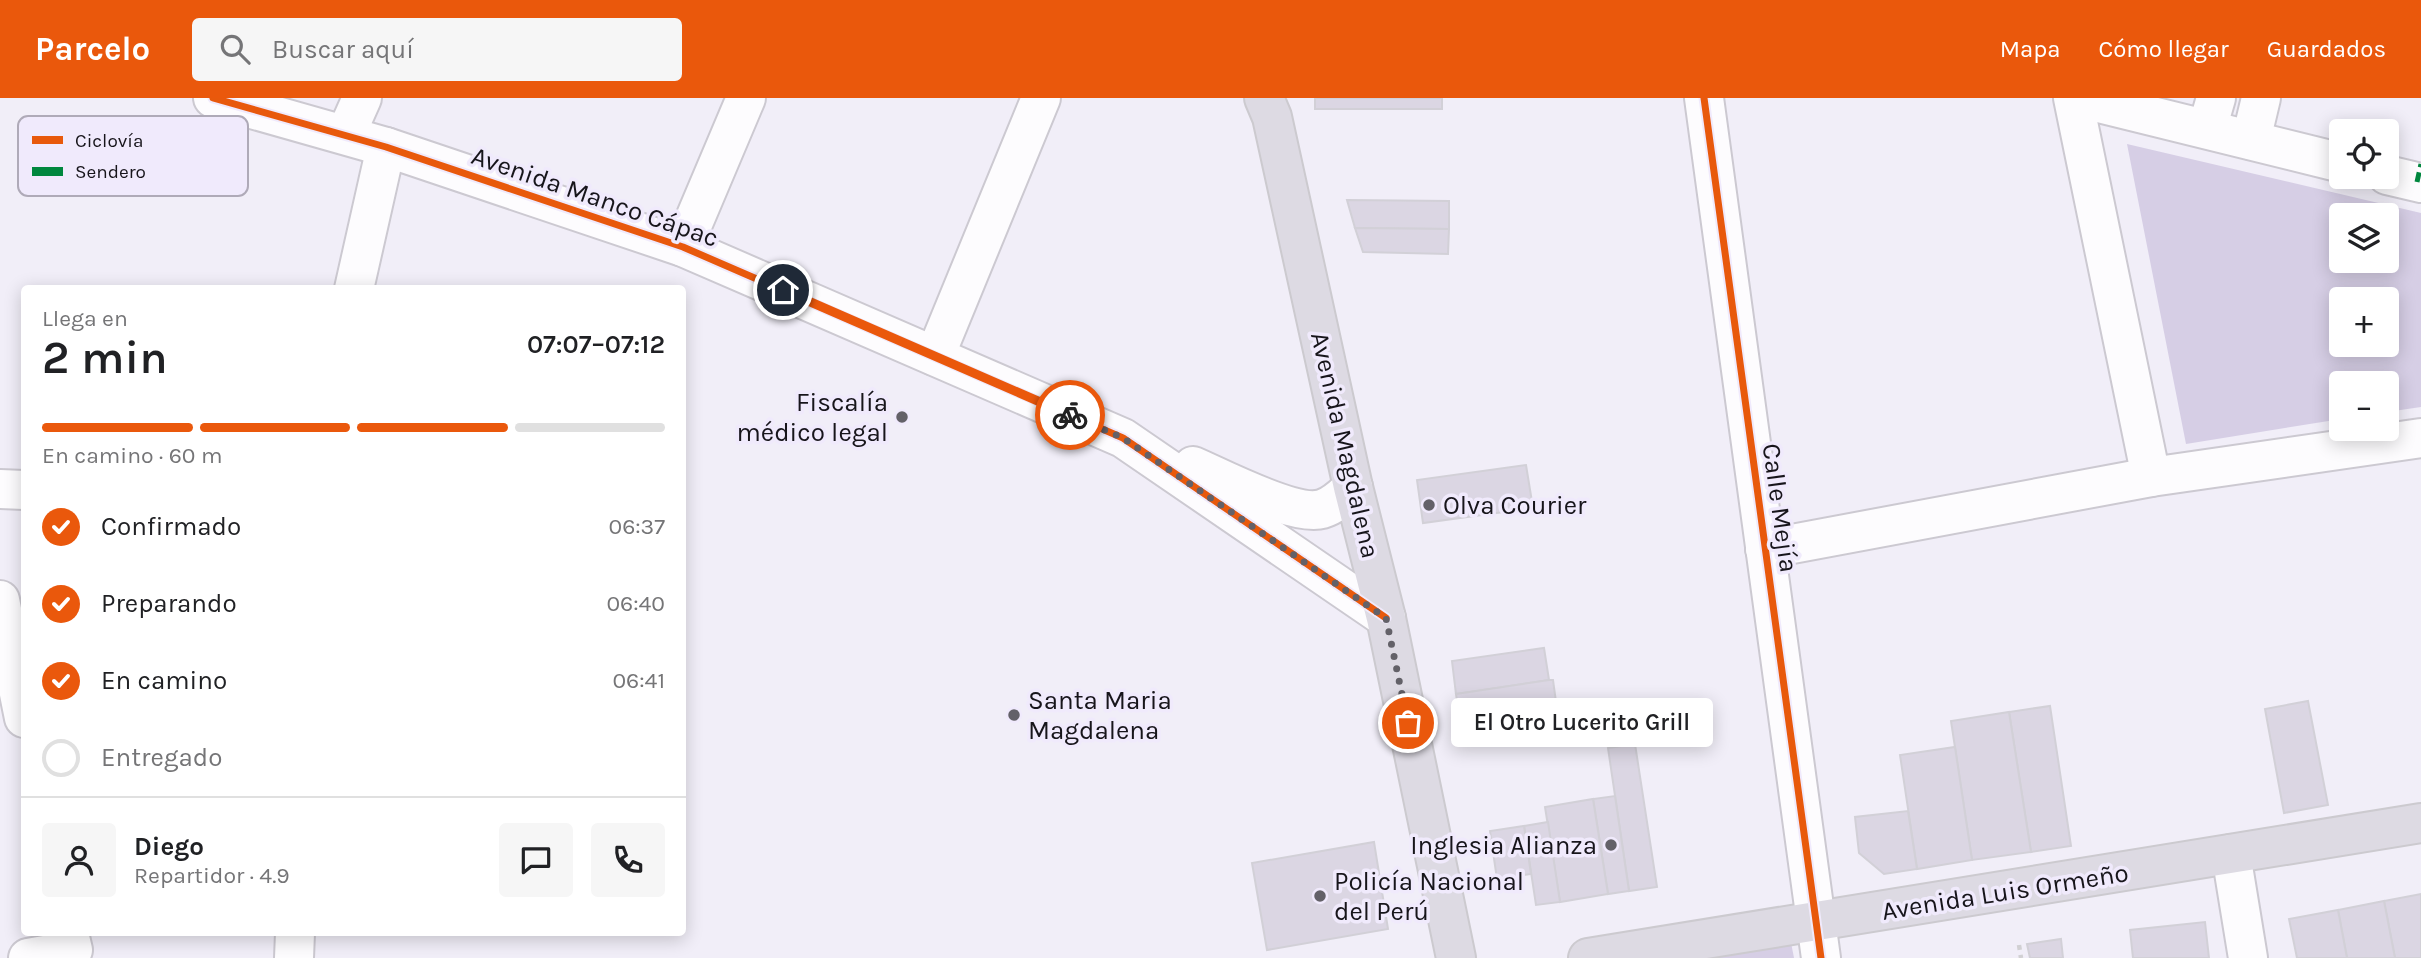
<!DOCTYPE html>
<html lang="es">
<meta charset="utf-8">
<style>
:root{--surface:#fff;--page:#f6f6f6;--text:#202124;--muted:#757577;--line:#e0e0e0;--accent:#ea580c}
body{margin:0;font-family:Karla,sans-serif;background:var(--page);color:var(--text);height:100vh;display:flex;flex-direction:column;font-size:26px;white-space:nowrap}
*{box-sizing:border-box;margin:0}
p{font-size:23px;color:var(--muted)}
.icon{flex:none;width:38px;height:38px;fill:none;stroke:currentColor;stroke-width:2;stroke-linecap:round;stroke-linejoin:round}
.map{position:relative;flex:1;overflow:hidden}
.details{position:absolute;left:21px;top:187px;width:665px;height:651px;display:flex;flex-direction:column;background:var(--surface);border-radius:7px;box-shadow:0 4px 18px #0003}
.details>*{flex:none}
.tools{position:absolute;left:2329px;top:21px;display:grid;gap:14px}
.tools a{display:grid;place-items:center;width:70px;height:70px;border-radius:7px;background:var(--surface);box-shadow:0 4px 18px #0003;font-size:35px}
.pin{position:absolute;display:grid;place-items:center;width:60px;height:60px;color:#fff;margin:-30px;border:4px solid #fff;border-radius:50%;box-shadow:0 2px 7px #0007}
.courier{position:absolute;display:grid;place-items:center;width:70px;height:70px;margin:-35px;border:5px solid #ea580c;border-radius:50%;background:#fff;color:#222;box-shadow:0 2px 9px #0007}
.bubble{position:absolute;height:49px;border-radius:7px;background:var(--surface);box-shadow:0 4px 18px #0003;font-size:23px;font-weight:600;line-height:49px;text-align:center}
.head em{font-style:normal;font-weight:600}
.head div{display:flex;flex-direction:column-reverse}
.head{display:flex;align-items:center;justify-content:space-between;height:119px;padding:0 21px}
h1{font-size:46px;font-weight:600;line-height:52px}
.bar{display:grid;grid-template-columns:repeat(4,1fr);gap:10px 7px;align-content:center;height:84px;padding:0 21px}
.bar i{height:9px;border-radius:5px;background:var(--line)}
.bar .current{background:var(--accent)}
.bar p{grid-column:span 4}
.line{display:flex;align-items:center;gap:18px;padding:0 21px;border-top:2px solid var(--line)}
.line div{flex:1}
.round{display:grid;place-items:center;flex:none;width:74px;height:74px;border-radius:7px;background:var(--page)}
ol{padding:0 21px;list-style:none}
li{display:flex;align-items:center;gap:21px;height:77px}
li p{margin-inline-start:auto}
li .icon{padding:7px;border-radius:50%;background:var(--accent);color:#fff;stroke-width:4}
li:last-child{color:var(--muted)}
li i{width:38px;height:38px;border:4px solid var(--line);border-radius:50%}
header{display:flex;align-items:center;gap:42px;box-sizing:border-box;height:98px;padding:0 35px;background:var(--accent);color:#fff}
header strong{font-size:33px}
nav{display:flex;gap:38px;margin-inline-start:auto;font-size:24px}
.search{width:490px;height:63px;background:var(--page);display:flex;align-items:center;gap:18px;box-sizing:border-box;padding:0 24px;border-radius:7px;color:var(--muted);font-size:26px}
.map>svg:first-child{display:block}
</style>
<header>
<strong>Parcelo</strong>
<div class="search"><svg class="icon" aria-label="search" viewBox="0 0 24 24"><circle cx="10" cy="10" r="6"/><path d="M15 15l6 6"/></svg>Buscar aquí</div>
<nav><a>Mapa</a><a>Cómo llegar</a><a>Guardados</a></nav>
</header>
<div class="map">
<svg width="2421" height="860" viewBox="0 0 2421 860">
<rect width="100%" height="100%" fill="#f1eef8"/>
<g fill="#d6cee5" fill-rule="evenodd">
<path d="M2127,46L2421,115V309L2387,314V285H2342L2341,321L2186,346ZM2342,117H2387V163H2342ZM2342,201H2387V247H2342Z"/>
<polygon points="1789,834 1794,860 1637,860"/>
</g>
<g fill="#dbd6e3" stroke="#d2d0d7" stroke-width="2">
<rect x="1315" y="0" width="127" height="11"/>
<polygon points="1347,102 1449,103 1449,131 1355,130"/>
<polygon points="1355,130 1449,131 1448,156 1363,154"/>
<polygon points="1526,367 1533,410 1423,425 1417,382"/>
<polygon points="1544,550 1549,582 1456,596 1452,563"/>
<polygon points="1549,582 1553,582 1557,611 1460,625 1456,596"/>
<polygon points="2308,603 2328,707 2284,715 2265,611"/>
<polygon points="2050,608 2071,748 2031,754 2009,614"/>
<polygon points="2009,614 2031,754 1972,762 1951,623"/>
<polygon points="1635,646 1657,789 1629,793 1608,650"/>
<polygon points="1955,649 1972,762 1917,771 1900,657"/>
<polygon points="1615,698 1629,793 1608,796 1593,701"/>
<polygon points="1593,701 1608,796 1560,804 1545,709"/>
<polygon points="1908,713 1917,771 1884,776 1859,755 1855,719"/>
<polygon points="1548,724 1560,804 1536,807 1524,728"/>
<polygon points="1524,728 1531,776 1497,781 1490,733"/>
<polygon points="1374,744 1388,831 1267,852 1252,765"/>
<polygon points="2421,796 2421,860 2395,860 2384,803"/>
<polygon points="2384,803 2395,860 2347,860 2338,812"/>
<polygon points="2338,812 2347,860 2297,860 2289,821"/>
<polygon points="2205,824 2209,860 2133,860 2130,832"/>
<polygon points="2061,841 2063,860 2030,860 2027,846"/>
</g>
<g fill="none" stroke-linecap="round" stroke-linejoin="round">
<defs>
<g id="minor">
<polyline points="213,0 386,49 683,149 1123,340 1386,520"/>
<polyline points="1704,0 1821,860"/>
<polyline points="2073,0 2151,379 2421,340"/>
<polyline points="2079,0 2342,65"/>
<polyline points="2207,31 2216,0"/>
<polyline points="346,36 362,0"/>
<polyline points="2251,42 2261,0"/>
<polyline points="2387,77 2421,85"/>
<polyline points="683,149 746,0"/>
<polyline points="354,191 386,49"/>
<polyline points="935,258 1041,0"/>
<path d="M1193,368C1221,380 1294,419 1322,411C1335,407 1343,398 1353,389"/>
<polyline points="0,391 24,392"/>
<polyline points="1765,451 2151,379"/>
<polyline points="0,502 24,620"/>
<polyline points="2231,756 2248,860"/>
<polyline points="28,860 73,852 69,835"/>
<polyline points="294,860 295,835"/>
</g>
<g id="highway">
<polyline points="1264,0 1272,19 1353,389 1386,520 1456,860"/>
<polyline points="1588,860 2421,725"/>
</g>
</defs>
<use href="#minor" stroke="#ccc9d1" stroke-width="42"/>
<use href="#highway" stroke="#cccacf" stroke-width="42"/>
<polyline stroke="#d1d0d3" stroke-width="4.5" stroke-dasharray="5 5" stroke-linecap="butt" points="2019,847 2021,860"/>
<use href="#minor" stroke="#fdfcfe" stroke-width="38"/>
<use href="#highway" stroke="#dddae3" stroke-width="38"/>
<polyline stroke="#00873e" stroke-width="5" stroke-dasharray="10 5" stroke-linecap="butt" points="2417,84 2421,66"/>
<defs>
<g id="cycleway">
<polyline points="213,0 386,49 683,149 1123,340 1386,520"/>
<polyline points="1704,0 1821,860"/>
</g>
</defs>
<use href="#cycleway" stroke="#f0eafc" stroke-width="11"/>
<use href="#cycleway" stroke="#e8590c" stroke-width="7"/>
</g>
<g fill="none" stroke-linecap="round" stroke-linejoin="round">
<polyline stroke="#636168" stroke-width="7" stroke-dasharray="0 12.6" points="1070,317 1123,340 1386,520 1408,625"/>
<polyline stroke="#ea580c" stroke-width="9" points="783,192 1070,317"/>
</g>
<g fill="#636168" stroke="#f0eafc" stroke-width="2.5">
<circle cx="902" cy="319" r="7"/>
<circle cx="1429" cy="407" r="7"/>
<circle cx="1014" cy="617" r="7"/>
<circle cx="1611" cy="747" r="7"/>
<circle cx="1320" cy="798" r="7"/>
</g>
<g text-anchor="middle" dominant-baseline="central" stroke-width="7" stroke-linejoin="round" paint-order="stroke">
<g font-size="26" fill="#17151b" stroke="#f0eafc">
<text transform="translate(595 99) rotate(19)">Avenida Manco Cápac</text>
<text transform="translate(1345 347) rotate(77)">Avenida Magdalena</text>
<text transform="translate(1780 410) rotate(82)">Calle Mejía</text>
<text transform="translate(2005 794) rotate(-9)">Avenida Luis Ormeño</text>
</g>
<g font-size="26" fill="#17151b" stroke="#f0eafc" text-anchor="start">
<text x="888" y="304" text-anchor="end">Fiscalía<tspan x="888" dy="30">médico legal</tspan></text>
<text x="1443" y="407">Olva Courier</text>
<text x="1028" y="602">Santa Maria<tspan x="1028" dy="30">Magdalena</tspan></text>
<text x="1597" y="747" text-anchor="end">Inglesia Alianza</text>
<text x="1334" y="783">Policía Nacional<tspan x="1334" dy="30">del Perú</tspan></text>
</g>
</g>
<rect x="18" y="18" width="230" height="80" rx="10" fill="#f0eafc" stroke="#afaab8" stroke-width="2"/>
<rect x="32" y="38" width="31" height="8" fill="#e8590c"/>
<rect x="32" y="69" width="31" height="9" fill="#00873e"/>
<g font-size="19" fill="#17151b">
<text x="75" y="49">Ciclovía</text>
<text x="75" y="80">Sendero</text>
</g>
</svg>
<div class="tools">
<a><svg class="icon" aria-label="locate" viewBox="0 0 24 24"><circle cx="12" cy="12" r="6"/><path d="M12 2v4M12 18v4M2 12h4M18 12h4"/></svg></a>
<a><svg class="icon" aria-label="layers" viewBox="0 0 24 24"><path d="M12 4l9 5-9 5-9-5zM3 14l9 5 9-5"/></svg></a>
<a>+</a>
<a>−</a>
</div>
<div class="pin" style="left:1408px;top:625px;background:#ea580c"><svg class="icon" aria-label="bag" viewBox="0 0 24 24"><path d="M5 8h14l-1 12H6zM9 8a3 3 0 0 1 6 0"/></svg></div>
<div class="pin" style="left:783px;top:192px;background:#1f2937"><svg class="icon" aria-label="home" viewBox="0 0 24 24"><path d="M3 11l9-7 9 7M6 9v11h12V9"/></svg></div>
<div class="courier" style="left:1070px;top:317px"><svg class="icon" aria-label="bike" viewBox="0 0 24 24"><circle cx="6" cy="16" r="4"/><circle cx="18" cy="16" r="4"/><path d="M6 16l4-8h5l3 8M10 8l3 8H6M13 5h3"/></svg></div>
<div class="bubble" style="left:1451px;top:600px;width:262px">El Otro Lucerito Grill</div>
<section class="details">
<div class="head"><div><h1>2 min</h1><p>Llega en</p></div><em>07:07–07:12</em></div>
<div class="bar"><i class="current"></i><i class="current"></i><i class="current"></i><i></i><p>En camino · 60 m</p></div>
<ol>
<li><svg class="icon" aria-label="check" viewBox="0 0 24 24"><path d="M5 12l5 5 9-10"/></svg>Confirmado<p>06:37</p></li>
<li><svg class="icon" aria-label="check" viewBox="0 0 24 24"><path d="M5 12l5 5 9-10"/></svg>Preparando<p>06:40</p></li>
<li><svg class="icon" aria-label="check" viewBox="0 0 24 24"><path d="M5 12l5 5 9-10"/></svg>En camino<p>06:41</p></li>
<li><i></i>Entregado</li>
</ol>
<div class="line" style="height:126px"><a class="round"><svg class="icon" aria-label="person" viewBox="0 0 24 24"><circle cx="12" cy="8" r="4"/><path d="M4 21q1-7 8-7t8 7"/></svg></a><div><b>Diego</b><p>Repartidor · 4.9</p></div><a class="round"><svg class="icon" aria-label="chat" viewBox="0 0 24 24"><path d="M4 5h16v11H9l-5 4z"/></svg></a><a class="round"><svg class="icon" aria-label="phone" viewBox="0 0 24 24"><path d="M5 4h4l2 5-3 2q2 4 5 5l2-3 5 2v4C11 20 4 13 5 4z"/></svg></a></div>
</section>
</div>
